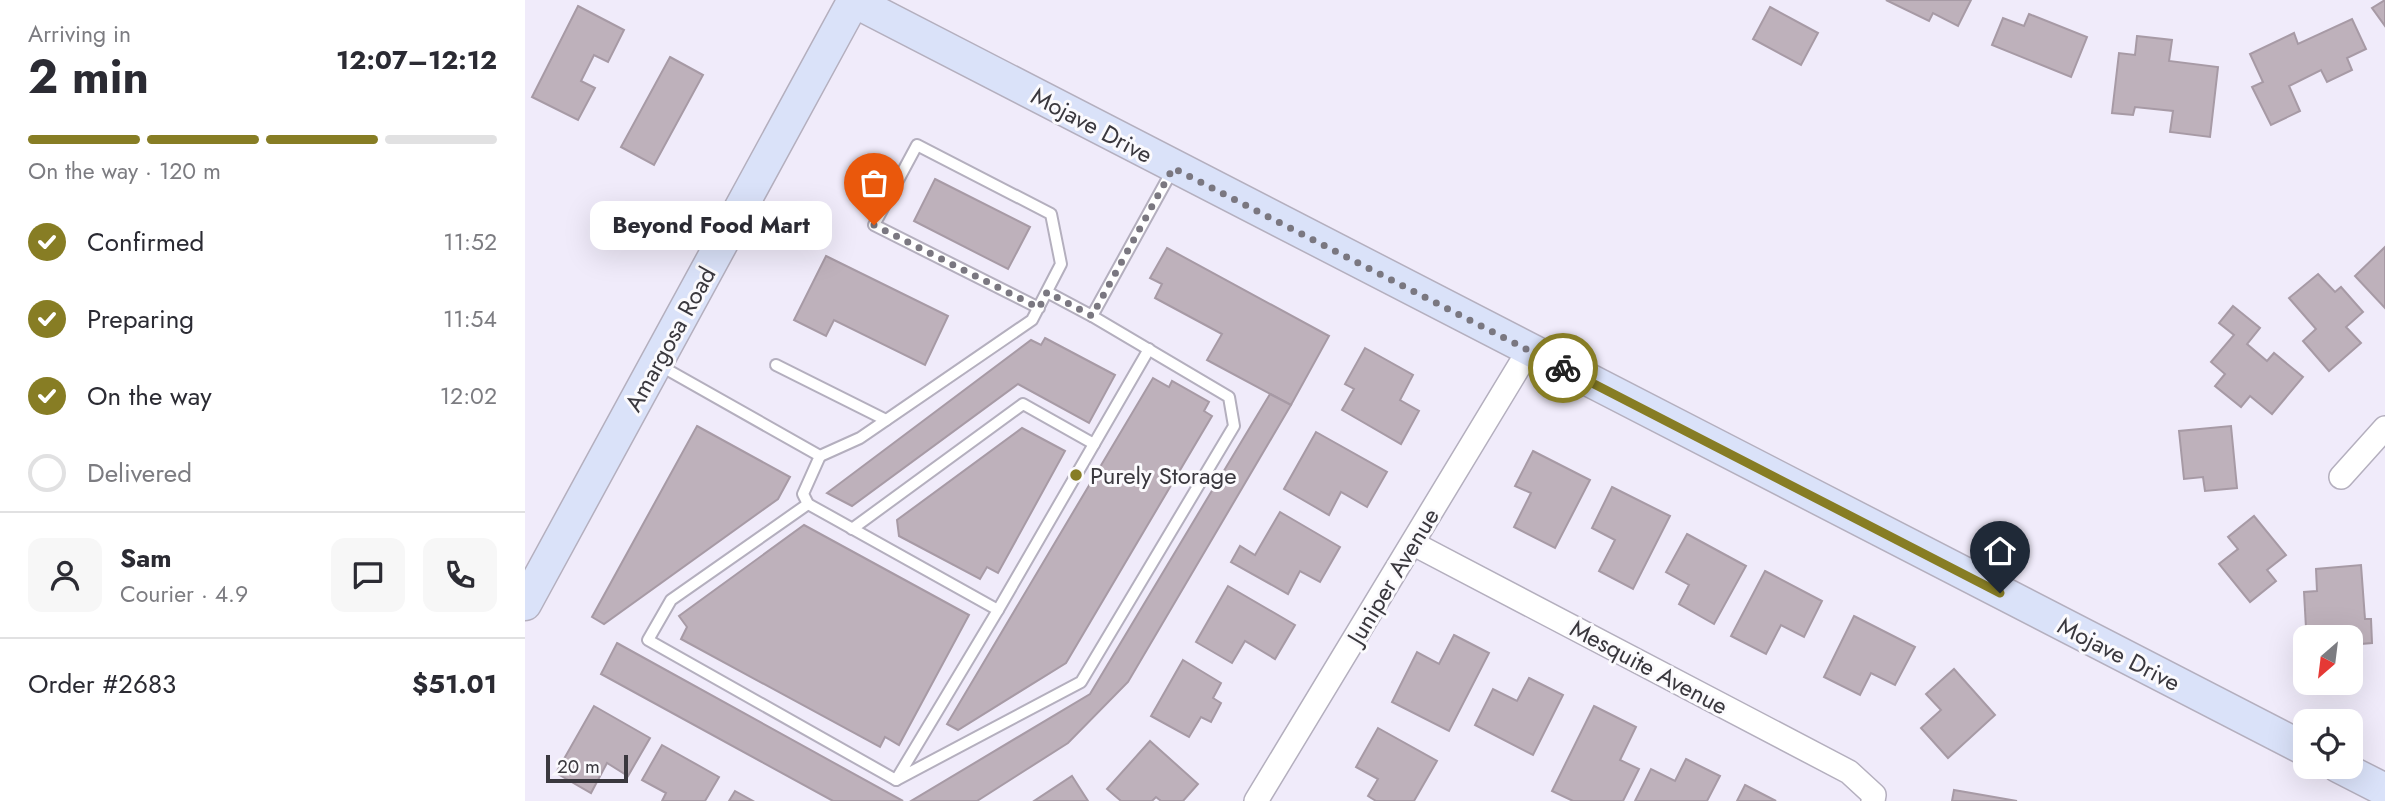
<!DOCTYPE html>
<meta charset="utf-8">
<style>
:root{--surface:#fff;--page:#f7f7f7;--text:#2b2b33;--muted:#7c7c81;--line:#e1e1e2;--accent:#877d24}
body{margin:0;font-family:Jost,sans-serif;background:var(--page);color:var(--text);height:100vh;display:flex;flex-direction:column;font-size:26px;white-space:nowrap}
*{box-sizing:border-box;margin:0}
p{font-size:23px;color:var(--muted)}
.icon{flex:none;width:38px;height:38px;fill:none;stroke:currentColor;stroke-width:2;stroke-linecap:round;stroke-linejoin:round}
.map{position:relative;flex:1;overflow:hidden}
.drawer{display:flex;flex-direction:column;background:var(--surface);width:525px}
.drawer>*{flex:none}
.needle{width:46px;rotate:208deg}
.fabs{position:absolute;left:1768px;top:625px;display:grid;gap:14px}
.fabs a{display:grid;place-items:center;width:70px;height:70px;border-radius:14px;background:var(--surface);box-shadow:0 7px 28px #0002;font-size:35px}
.scale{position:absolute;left:21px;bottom:18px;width:82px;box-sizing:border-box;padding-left:7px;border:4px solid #3a383e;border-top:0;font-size:19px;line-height:24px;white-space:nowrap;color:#3a383e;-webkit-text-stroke:5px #fbfafd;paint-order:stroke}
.pin{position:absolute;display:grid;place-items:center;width:60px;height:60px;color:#fff;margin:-72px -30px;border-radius:50% 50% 50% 0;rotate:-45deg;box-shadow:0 0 7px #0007}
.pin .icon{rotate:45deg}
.courier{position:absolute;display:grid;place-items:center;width:70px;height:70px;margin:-35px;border:5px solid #877d24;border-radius:50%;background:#fff;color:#222;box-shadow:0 2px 9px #0007}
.bubble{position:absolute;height:49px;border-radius:14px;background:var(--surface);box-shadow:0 7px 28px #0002;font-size:23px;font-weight:700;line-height:49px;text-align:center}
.head em{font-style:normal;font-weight:700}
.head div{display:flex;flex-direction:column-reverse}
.head{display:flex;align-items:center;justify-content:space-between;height:119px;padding:0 28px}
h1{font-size:46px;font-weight:700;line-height:52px}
.bar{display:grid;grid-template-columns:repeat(4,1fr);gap:10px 7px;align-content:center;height:84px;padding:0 28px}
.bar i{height:9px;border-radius:5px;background:var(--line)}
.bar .selected{background:var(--accent)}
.bar p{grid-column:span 4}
.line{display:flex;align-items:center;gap:18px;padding:0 28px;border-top:2px solid var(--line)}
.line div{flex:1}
.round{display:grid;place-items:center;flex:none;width:74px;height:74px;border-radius:14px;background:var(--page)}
ol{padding:0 28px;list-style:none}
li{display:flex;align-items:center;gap:21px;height:77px}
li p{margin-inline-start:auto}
li .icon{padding:7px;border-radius:50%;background:var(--accent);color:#fff;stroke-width:4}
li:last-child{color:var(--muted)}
li i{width:38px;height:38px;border:4px solid var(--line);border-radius:50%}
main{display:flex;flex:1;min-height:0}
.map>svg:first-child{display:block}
</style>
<main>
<section class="drawer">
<div class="head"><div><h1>2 min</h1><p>Arriving in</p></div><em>12:07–12:12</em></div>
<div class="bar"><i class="selected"></i><i class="selected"></i><i class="selected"></i><i></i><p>On the way · 120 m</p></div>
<ol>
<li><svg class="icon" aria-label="check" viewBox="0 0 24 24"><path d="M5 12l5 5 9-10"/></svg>Confirmed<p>11:52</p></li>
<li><svg class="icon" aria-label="check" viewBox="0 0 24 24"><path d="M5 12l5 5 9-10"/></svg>Preparing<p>11:54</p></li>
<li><svg class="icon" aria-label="check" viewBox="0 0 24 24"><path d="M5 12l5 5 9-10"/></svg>On the way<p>12:02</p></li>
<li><i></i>Delivered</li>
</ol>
<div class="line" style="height:126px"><a class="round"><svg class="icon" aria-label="person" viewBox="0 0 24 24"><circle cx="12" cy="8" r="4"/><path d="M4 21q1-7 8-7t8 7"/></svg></a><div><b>Sam</b><p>Courier · 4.9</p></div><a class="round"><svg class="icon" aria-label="chat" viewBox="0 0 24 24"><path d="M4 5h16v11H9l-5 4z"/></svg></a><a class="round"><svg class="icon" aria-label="phone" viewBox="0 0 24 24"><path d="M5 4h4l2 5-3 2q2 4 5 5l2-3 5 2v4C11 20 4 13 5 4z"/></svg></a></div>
<div class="line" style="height:91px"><div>Order #2683</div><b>$51.01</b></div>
</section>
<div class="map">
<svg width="1860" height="801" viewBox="0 0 1860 801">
<rect width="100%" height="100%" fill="#f0ebfa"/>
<g fill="#beb1bb" stroke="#a79aa5" stroke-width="2">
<polygon points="1361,0 1446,0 1433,26 1408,13 1404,21"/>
<polygon points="1860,0 1860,26 1847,8"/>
<polygon points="53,6 99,30 83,62 69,55 56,81 70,88 53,120 7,97"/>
<polygon points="1245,7 1293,33 1276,65 1228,39"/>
<polygon points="1504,14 1562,37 1546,77 1467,45 1478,18 1499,26"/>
<polygon points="1827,19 1841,49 1822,58 1827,70 1802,82 1796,70 1764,86 1775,111 1746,125 1727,87 1738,82 1725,54 1769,33 1773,44"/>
<polygon points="1612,36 1647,40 1644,61 1693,67 1685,137 1645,132 1648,111 1610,107 1608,115 1587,113 1594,53 1610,55"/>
<polygon points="145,57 178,75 129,165 96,147"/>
<polygon points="410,179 505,227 483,269 389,221"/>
<polygon points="1860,247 1860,308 1830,276"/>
<polygon points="642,248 804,336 766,405 682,360 697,334 630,298 637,284 625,278"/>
<polygon points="301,256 423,316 400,365 309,320 301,336 269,320"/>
<polygon points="1793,274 1810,292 1816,287 1838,312 1821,327 1836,343 1804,371 1778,341 1791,329 1764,298"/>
<polygon points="1708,306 1735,328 1722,344 1742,361 1749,353 1778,377 1747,414 1725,396 1716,407 1690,386 1700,374 1686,362 1709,335 1694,323"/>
<polygon points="520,338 590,375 564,423 493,384 327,506 302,493 506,340 516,345"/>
<polygon points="840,348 888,375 875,400 894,411 876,444 817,410 829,389 820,384"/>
<polygon points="628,378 644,387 647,381 684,402 679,411 687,416 541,663 433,730 422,724"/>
<polygon points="745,394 766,405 603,682 543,743 452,801 386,801 565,694"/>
<polygon points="172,426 265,477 253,499 79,624 67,617"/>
<polygon points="1706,426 1712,488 1680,491 1678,477 1659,479 1654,431"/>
<polygon points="497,428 540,451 473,573 462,567 455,579 374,536 372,520"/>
<polygon points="791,432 862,472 842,507 816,492 804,515 759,489"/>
<polygon points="1008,451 1065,480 1030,548 989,527 1006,493 990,486"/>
<polygon points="1087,487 1145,516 1108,589 1074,571 1090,540 1067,528"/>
<polygon points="755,512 815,547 795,582 775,571 763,594 706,562 715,546 730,555"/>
<polygon points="1729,516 1761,555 1742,570 1751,581 1725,602 1694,564 1713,549 1703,537"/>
<polygon points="279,525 444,615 374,745 360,737 355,747 156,639 162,627 154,616"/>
<polygon points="1162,534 1221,566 1189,624 1154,604 1164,585 1141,572"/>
<polygon points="1836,565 1840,619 1846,619 1847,643 1825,645 1825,637 1798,637 1798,627 1781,628 1779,592 1792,591 1791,569"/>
<polygon points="1240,571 1297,601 1279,637 1256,625 1241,654 1206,636"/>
<polygon points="703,586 770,625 750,659 720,641 707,663 671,642"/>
<polygon points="1329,616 1390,647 1370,685 1346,673 1335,695 1299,677"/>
<polygon points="929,635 964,653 924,731 867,702 892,652 914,664"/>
<polygon points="92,643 378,801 308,801 76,674"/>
<polygon points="658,660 696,683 688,698 696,703 686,722 676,717 664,737 626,716"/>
<polygon points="1429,669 1470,715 1423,758 1396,728 1416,710 1401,694"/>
<polygon points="1004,678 1038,695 1008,755 950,725 968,689 992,701"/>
<polygon points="69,706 125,738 103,776 82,763 66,793 31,773"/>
<polygon points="1069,706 1111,727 1095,760 1114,769 1098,801 1048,801 1027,791"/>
<polygon points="853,728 912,761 889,801 851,801 843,796 853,779 831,767"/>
<polygon points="625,741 673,784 658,801 636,801 631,797 627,801 596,801 582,789"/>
<polygon points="137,745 194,777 180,801 137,801 141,793 117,780"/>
<polygon points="1161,759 1195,776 1182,801 1110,801 1126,769 1150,781"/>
<polygon points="547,776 563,801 509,801"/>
<polygon points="1220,785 1251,801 1212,801"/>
<polygon points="1429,790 1492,801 1427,801"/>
<polygon points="210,791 228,801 204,801"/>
</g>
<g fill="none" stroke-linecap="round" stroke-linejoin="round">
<defs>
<g id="lane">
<polyline points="522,292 567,316"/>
<polyline points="134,365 295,456 278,494 283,504 473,610 371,780 556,682 709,426 704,397 567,316 648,169"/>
<polyline points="251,365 361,420"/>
<polyline points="295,456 335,438 507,320 536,264 526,214 392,145 349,225 514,308"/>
<polyline points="283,504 146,600 123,640 371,780"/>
<polyline points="327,529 498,404 569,444"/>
<polyline points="473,610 624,349"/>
</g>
<g id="street">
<polyline points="1816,477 1860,428"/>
<polyline points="889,544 1324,772 1349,795 1348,801"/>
<polyline points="731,801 1004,350"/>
</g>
<g id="secondary">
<polyline points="327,0 1780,749"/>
<polyline points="0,604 329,0"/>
<polyline points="1813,766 1860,790"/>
</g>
</defs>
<use href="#lane" stroke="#b4afbe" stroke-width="14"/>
<use href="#street" stroke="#b4afbe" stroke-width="26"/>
<use href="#secondary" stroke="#b4afbe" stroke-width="35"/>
<use href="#lane" stroke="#fff" stroke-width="10"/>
<use href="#street" stroke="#fff" stroke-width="23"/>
<use href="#secondary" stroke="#dae2f9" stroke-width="32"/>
</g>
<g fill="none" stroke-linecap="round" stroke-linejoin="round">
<polyline stroke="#7a7780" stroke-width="7" stroke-dasharray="0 12.6" points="349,225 514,308 522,292 567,316 648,168 1038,368"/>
<polyline stroke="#877d24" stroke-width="9" points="1038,368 1475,593"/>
</g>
<circle fill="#877d24" stroke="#fbfafd" stroke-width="2.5" cx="551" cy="475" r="7"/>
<g text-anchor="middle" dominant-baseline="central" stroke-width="6" stroke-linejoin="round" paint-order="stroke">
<g font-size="24" fill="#3a383e" stroke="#fbfafd">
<text transform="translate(567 125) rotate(28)">Mojave Drive</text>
<text transform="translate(145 339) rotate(-61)">Amargosa Road</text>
<text transform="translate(868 576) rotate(-59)">Juniper Avenue</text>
<text transform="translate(1594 654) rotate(27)">Mojave Drive</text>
<text transform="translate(1124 667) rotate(28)">Mesquite Avenue</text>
</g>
<g font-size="24" fill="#3a383e" stroke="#fbfafd" text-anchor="start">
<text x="565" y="475">Purely Storage</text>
</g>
</g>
</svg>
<div class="fabs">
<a><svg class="needle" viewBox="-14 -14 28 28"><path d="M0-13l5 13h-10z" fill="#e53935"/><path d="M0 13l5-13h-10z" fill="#7c7c81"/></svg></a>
<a><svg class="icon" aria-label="locate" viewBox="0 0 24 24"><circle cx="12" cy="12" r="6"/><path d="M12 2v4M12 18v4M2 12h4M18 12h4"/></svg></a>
</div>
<div class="scale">20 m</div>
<div class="pin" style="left:349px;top:225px;background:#ea580c"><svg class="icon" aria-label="bag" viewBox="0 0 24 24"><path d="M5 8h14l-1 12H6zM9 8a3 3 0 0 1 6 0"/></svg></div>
<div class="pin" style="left:1475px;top:593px;background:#1f2937"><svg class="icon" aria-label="home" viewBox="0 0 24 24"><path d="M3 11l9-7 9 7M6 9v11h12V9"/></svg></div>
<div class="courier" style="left:1038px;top:368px"><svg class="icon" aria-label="bike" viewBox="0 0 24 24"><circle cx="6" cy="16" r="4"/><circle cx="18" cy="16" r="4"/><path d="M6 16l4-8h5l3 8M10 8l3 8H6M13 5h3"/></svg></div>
<div class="bubble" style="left:65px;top:201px;width:242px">Beyond Food Mart</div>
</div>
</main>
